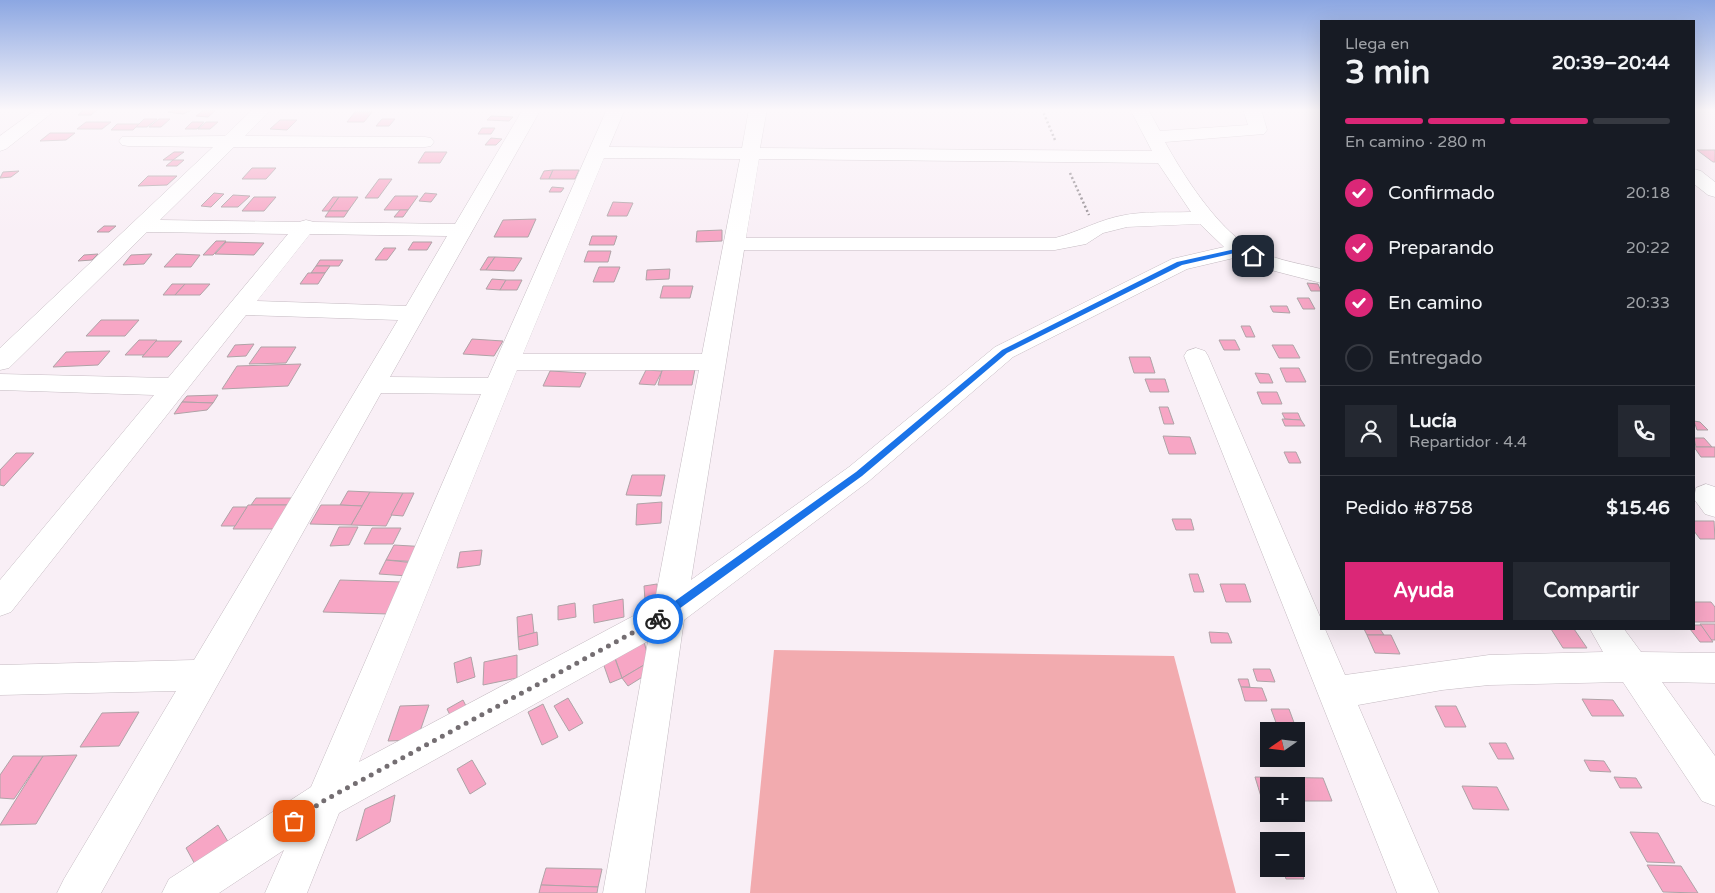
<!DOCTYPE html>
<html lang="es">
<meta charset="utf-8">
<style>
:root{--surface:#171b24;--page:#242831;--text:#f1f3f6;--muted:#9ea1a6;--line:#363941;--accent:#db2777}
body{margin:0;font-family:"Varela Round",sans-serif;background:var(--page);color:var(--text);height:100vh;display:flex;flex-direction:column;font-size:19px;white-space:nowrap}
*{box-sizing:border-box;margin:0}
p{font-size:16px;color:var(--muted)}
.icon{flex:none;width:28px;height:28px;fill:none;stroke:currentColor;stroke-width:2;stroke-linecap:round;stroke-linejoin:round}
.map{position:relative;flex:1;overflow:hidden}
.sheet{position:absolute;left:1320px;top:20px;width:375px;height:610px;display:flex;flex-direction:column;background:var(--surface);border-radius:0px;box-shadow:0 5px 20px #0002}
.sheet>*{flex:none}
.needle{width:32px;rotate:256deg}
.controls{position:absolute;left:1260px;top:722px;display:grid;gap:10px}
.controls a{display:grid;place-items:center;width:45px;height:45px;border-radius:0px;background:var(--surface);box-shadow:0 5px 20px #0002;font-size:25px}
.pin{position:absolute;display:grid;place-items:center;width:42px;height:42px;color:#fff;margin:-21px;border-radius:10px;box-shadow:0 2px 8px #0006}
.courier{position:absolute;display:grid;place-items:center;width:50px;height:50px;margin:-25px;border:4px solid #1a73e8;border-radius:50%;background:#fff;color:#222;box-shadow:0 1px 6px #0007}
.headline em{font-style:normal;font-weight:700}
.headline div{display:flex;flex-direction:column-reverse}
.headline{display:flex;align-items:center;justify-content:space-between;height:85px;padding:0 25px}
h1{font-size:32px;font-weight:700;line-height:38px}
.bar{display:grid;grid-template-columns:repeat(4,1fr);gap:8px 5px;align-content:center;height:60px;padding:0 25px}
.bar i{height:6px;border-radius:4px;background:var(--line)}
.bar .on{background:var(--accent)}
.bar p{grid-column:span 4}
.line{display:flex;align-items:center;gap:12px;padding:0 25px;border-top:1px solid var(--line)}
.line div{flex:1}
.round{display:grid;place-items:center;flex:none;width:52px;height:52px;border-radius:0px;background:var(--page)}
ol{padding:0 25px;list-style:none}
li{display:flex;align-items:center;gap:15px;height:55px}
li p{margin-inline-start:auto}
li .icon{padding:5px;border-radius:50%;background:var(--accent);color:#fff;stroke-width:4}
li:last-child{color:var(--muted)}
li i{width:28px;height:28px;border:2px solid var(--line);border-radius:50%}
.primary-button{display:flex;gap:10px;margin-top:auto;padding:10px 25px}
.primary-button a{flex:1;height:58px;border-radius:0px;background:var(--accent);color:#fff;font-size:20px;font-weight:700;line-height:58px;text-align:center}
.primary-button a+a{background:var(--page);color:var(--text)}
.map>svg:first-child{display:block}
</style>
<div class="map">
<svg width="1715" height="893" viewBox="0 0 1715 893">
<rect width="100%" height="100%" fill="#f9eff6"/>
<polygon fill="#f2abaf" points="774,650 1174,656 1236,893 750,893"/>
<g fill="#f7a6c5" stroke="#afa3a7">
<polygon points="85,109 98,109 91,115 78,115"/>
<polygon points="182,109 194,109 183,114 168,112"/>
<polygon points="204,110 216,110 208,117 196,116"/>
<polygon points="355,112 372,112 364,122 347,122"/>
<polygon points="491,116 513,117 509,121 487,120"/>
<polygon points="144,119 157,119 147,127 136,127"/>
<polygon points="159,119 170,119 161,127 149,127"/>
<polygon points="382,119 395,119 389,126 376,126"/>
<polygon points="280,120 297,120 287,130 270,129"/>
<polygon points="86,122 111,122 102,129 77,129"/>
<polygon points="192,122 204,122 197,129 185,129"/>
<polygon points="206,122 218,122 210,129 198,129"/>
<polygon points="117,124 139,124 133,130 111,130"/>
<polygon points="482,128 495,128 491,134 478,134"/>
<polygon points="50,133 75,133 66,140 40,141"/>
<polygon points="491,138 502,139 496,145 485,145"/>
<polygon points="1697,150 1715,150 1715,162 1713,162"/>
<polygon points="174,152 184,152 173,160 163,160"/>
<polygon points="425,152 447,152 440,163 418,163"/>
<polygon points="173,160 184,160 177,166 166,166"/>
<polygon points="252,168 276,168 266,179 242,179"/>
<polygon points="553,170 549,179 540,179 544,171"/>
<polygon points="553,170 579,170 575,179 549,179"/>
<polygon points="19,171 11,177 0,178 3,172"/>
<polygon points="148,176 177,176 167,185 138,186"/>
<polygon points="379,179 392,179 378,198 365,198"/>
<polygon points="552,187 564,188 561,192 549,192"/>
<polygon points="214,193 224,194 211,207 201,206"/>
<polygon points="425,193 437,194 431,202 419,201"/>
<polygon points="233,195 250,196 238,207 221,207"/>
<polygon points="395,196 418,196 408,210 384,210"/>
<polygon points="254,197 276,197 264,211 242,211"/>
<polygon points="333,197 339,197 329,211 322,211"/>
<polygon points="339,197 358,197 348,211 329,211"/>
<polygon points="613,202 633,203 627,216 607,216"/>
<polygon points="400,210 408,210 403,217 394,217"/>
<polygon points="329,211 348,211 344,217 325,217"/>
<polygon points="536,219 528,237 494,237 503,220"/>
<polygon points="104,226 116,226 109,232 97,232"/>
<polygon points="722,230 722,241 696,242 697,231"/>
<polygon points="592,236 617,236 614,245 589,245"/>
<polygon points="216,241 226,241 213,255 203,255"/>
<polygon points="226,242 264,243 254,255 215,254"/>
<polygon points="413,242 432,242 427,250 408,250"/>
<polygon points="384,248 396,248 387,260 375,260"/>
<polygon points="588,251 611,251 608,262 584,262"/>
<polygon points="98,254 92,260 78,261 84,255"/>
<polygon points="152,254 144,264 123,265 131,255"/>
<polygon points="176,254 200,255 191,267 164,267"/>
<polygon points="488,257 495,257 486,270 480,270"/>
<polygon points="495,257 522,258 514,271 486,270"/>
<polygon points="320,260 343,260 339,266 316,266"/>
<polygon points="316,266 330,266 325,273 311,273"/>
<polygon points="599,267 620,267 614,282 593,282"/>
<polygon points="670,269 669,279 646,280 647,270"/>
<polygon points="308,273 325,273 318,284 300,284"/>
<polygon points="492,279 506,280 500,290 486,289"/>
<polygon points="506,280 522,280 517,290 500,290"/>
<polygon points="1307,283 1318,284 1321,291 1311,291"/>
<polygon points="172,284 185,284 175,295 163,295"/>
<polygon points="185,284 210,284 200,295 175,295"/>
<polygon points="663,286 693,286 690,298 660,298"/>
<polygon points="1297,298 1309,298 1315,309 1303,309"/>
<polygon points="1270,306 1287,306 1290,313 1273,312"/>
<polygon points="101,320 139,320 125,336 86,336"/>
<polygon points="1241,326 1250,326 1255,337 1246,337"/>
<polygon points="472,339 503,341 494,356 463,354"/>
<polygon points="139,340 157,340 144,355 125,355"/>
<polygon points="1219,340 1235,340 1240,350 1224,350"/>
<polygon points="156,341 182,341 168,357 142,357"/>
<polygon points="254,344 246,356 227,357 235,345"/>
<polygon points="1272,345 1293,345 1300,358 1279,358"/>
<polygon points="261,347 296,347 286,363 249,364"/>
<polygon points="110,351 98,365 53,367 66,352"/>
<polygon points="1129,357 1150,357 1155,373 1134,373"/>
<polygon points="301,364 288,386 222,389 237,366"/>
<polygon points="1280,368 1299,368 1306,382 1286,382"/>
<polygon points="695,369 692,385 658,385 662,370"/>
<polygon points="646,370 662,371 655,385 639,384"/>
<polygon points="550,371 586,373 580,387 543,386"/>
<polygon points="1255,373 1269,374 1273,383 1260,383"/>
<polygon points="1145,379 1165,379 1169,392 1150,392"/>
<polygon points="1257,392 1277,392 1282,404 1262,404"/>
<polygon points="218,395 213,403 182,402 187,396"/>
<polygon points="182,402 213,403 207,410 174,414"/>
<polygon points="1159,407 1168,407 1174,424 1164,424"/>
<polygon points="1282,413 1298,413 1301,420 1285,419"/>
<polygon points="1282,419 1301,420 1305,426 1285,426"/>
<polygon points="1694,421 1700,422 1708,430 1697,430"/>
<polygon points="1163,436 1190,437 1196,454 1169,454"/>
<polygon points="1694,438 1704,438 1712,447 1696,447"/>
<polygon points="1694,447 1715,447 1715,457 1701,457"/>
<polygon points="1284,452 1296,452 1301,463 1289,463"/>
<polygon points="16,453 34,453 4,486 0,485 0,470"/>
<polygon points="632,475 665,475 661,496 626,495"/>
<polygon points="348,491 370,492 362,506 340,505"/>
<polygon points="370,492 403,493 386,526 351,525"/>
<polygon points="403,493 414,493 403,516 391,515"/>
<polygon points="256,498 297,498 293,505 251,505"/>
<polygon points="662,502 661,523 636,525 637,504"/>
<polygon points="248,505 295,505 281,529 233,529"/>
<polygon points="321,505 340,505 362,506 351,525 310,524"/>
<polygon points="233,507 247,507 235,526 221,526"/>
<polygon points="1172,519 1191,519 1194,530 1176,530"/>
<polygon points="1694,521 1714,521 1715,539 1700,539 1694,531"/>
<polygon points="339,527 358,527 349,545 330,546"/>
<polygon points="372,528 401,528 393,544 364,544"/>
<polygon points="394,545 429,547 421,562 386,560"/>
<polygon points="482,550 480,565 457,568 460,552"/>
<polygon points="386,560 415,563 408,576 379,574"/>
<polygon points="1189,574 1198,574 1204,592 1194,592"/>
<polygon points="340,580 403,582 388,614 323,612"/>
<polygon points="657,584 658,598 645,600 644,586"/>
<polygon points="1220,584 1245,584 1251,602 1226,602"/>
<polygon points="623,599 624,617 594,623 593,605"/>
<polygon points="1694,602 1711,602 1715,607 1715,622 1694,622"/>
<polygon points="575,603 576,617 558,620 558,606"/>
<polygon points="532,614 534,633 518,637 517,617"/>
<polygon points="1700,624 1715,624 1715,640 1711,640"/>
<polygon points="1694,625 1701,625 1713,642 1700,642 1690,629 1694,629"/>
<polygon points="1364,629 1380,629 1384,635 1367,635"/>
<polygon points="1551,629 1574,629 1587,648 1563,648"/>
<polygon points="537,632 538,645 519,650 518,637"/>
<polygon points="1209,632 1228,633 1232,643 1211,643"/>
<polygon points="1367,635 1391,635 1400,654 1375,653"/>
<polygon points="644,641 649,662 622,678 614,655"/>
<polygon points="517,655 517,678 483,685 484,662"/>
<polygon points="614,656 622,678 610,683 602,660"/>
<polygon points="471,657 475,677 457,683 454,663"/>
<polygon points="649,662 652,671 628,686 622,678"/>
<polygon points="1253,669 1270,669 1275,682 1257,681"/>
<polygon points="1238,679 1248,679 1250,687 1241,687"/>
<polygon points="1241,687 1262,688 1267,701 1245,701"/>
<polygon points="568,698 583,723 569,731 554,706"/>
<polygon points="1582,699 1613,700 1624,716 1592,716"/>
<polygon points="463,700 469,712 453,721 447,709"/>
<polygon points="543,704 558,737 542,745 528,712"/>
<polygon points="429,705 417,740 388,741 400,706"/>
<polygon points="1435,706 1456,706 1466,727 1445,727"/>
<polygon points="1271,709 1289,709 1296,728 1278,728"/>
<polygon points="139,712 119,746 80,747 102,713"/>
<polygon points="1489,743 1506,743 1514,759 1498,759"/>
<polygon points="77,755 36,824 0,825 43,756"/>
<polygon points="13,756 43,756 14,799 0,798 0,775"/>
<polygon points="472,760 486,784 470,794 457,769"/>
<polygon points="1584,760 1604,761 1611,772 1590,771"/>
<polygon points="1255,777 1323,778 1332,801 1296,801 1296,786 1269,786 1269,800 1262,800"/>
<polygon points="1614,777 1636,778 1642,788 1620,788"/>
<polygon points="1462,786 1497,787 1509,810 1473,809"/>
<polygon points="395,795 390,822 356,841 365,809"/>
<polygon points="218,825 230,845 197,868 186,848"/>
<polygon points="1630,832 1658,833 1675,863 1647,862"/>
<polygon points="1296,859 1304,879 1286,879 1283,869 1296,869"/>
<polygon points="1647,865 1681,866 1698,893 1663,892"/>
<polygon points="546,868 602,869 598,887 541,885"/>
<polygon points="541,885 598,887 597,893 539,893"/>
</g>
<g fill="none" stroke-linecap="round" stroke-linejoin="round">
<defs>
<g id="minor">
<polygon points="37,109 57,109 6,149 0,151 0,136"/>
<path d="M253,109H272L245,136L425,137L431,138L434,142L431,146L425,147H234L160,220L299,222L306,220L314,222L455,224L523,109H541L390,377L488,378L607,109H625L609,147L742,148L749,109H767L760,148L1152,151L1130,109H1148L1160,131L1248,125L1243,109H1261L1267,130L1264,134L1165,142C1183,175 1216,226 1248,246C1270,259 1297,263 1321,269V283L1259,267L1238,257L1187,269L1013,357L869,481L684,620L645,893H603L648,641L339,813L307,893H265L284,850L219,893H162L169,879L311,787L481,394L381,393L101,893H57L64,879L176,691L0,695V665L194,660L398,320L246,315L11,612L0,616V580L154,395L0,390V374L168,378L288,234L147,232L9,368L0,370V348L213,147L128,146L122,145L119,141L122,137L225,136ZM604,158L740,159L702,354H523ZM759,159L1158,163L1191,212C1170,213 1146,211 1125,215C1100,219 1079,232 1055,238H746ZM1200,224L1224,247L1172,259L995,347L849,467L691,580L744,250H1055L1086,244L1103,233L1127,227ZM310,234L447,236L406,306L257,301ZM517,370H699L654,605L359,762Z"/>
<polygon points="1694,169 1701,171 1715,182 1715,197 1708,195 1694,184"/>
<polygon points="1196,348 1205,351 1208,356 1321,619 1321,629 1325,629 1345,675 1489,655 1603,652 1590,629 1624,629 1641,652 1715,653 1715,683 1662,682 1715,756 1715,806 1702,801 1623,682 1489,685 1442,690 1358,705 1439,893 1397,893 1184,356 1187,351"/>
<polygon points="1706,484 1715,487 1715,517 1705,514 1694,499 1696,488"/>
</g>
</defs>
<use href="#minor" stroke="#c5bbc2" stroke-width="1"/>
<g stroke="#8d868b" stroke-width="2.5" stroke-dasharray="2 2.5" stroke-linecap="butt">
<polyline points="1042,109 1055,140"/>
<polyline points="1070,173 1089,215"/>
</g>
<use href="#minor" fill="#fff" fill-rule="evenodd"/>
</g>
<linearGradient id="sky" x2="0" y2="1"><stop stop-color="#8ca7e2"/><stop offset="0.47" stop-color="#fcf8fb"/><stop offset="1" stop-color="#fcf8fb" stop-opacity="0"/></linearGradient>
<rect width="1715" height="234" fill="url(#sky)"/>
<polygon fill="#1a73e8" points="1240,248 1257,256 1253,258 1239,252 1182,265 1007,353 862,476 661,622 654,622 654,616 856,472 1002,350 1177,262"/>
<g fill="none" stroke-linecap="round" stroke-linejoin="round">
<polyline stroke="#746e72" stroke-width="5" stroke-dasharray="0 9" points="294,821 325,800 658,619"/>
</g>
</svg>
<div class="controls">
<a><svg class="needle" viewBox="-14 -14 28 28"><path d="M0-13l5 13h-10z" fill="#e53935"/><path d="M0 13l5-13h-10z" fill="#9ea1a6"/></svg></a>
<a>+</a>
<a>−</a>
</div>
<div class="pin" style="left:294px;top:821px;background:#ea580c"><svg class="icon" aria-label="bag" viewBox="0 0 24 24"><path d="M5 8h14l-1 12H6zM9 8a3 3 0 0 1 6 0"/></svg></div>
<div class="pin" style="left:1253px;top:256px;background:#1f2937"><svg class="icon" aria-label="home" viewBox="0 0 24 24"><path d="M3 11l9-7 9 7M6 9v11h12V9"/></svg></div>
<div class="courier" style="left:658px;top:619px"><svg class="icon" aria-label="bike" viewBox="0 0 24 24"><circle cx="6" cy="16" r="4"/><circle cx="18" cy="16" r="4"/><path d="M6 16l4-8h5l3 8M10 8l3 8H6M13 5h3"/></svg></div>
<section class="sheet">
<div class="headline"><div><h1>3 min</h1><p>Llega en</p></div><em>20:39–20:44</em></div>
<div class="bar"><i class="on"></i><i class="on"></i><i class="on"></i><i></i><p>En camino · 280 m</p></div>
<ol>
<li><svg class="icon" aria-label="check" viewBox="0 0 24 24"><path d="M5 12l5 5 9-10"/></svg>Confirmado<p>20:18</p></li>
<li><svg class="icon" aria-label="check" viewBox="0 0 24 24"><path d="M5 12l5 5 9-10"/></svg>Preparando<p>20:22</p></li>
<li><svg class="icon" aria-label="check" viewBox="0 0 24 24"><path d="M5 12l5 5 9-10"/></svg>En camino<p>20:33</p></li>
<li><i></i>Entregado</li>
</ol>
<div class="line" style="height:90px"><a class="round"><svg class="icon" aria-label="person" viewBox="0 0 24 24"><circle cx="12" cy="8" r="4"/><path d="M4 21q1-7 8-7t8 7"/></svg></a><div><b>Lucía</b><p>Repartidor · 4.4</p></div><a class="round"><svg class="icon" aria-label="phone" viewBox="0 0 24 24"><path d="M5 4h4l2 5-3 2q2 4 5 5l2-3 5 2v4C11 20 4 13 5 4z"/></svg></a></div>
<div class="line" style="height:65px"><div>Pedido #8758</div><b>$15.46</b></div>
<div class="primary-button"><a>Ayuda</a><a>Compartir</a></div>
</section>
</div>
